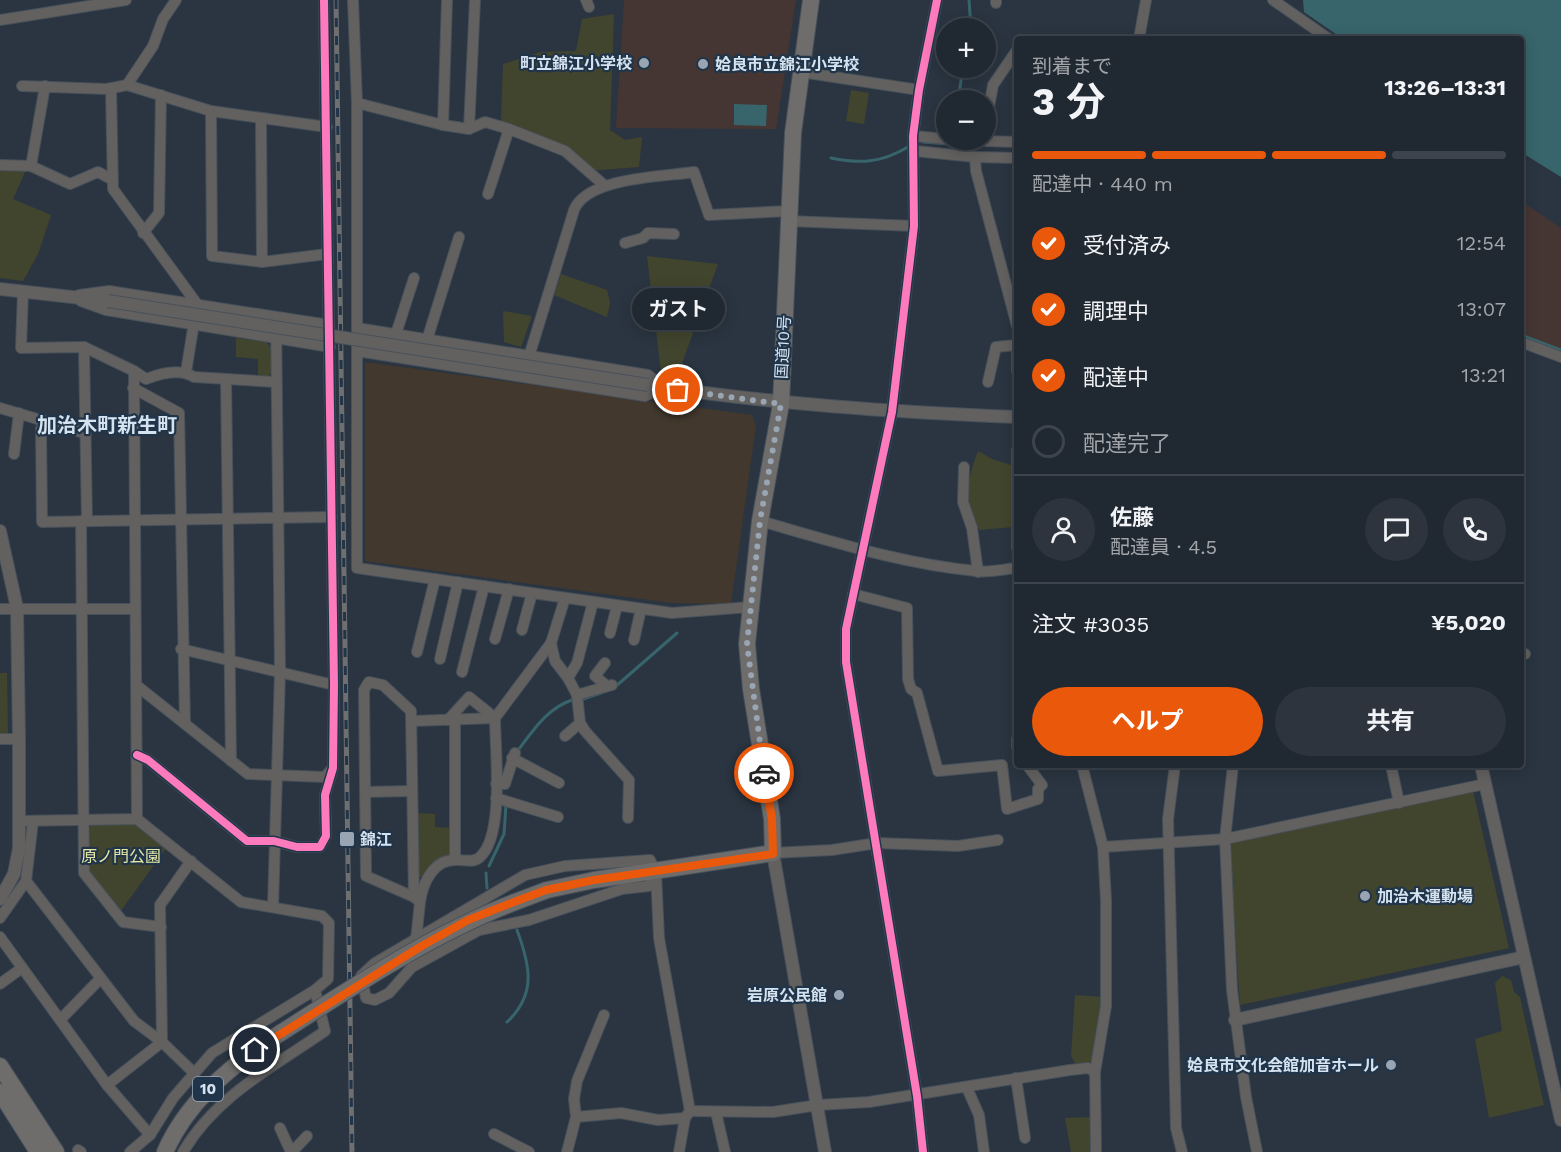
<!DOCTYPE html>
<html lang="ja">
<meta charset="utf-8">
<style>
:root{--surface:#202831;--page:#2d343d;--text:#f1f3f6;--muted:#a2a6ab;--line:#3d444d;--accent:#ea580c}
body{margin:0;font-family:"Work Sans","Noto Sans JP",sans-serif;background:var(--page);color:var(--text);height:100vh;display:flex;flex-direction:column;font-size:22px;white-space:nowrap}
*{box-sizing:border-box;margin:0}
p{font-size:20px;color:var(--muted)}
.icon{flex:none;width:33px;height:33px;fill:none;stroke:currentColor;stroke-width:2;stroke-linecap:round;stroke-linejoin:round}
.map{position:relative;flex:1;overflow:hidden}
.side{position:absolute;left:1014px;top:36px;width:510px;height:732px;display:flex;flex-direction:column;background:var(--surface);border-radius:6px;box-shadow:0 3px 15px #0003,0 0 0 2px var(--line)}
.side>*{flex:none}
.fabs{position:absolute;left:936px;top:18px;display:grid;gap:12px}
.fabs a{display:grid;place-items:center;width:60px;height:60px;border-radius:50%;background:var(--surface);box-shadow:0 3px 15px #0003,0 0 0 2px var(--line);font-size:30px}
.pin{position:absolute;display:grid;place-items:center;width:51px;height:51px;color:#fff;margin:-26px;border:3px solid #fff;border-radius:50%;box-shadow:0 2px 6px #0007}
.courier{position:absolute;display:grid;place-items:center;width:60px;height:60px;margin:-30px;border:4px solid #ea580c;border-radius:50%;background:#fff;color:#222;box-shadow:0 2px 8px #0007}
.bubble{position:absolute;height:42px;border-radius:21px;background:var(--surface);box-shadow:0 3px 15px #0003,0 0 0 2px var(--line);font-size:20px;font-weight:700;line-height:42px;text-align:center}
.overview em{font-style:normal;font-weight:700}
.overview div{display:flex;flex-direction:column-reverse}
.overview{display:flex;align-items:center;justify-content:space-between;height:102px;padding:0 18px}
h1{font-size:39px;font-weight:700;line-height:45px}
.bar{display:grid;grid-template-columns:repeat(4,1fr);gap:9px 6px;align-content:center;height:72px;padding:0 18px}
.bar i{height:8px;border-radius:4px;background:var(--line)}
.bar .on{background:var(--accent)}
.bar p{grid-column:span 4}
.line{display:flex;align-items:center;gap:15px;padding:0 18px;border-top:2px solid var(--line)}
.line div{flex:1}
.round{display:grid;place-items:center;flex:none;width:63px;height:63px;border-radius:32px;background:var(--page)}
ol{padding:0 18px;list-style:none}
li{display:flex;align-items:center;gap:18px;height:66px}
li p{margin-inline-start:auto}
li .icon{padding:6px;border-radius:50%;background:var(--accent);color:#fff;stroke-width:4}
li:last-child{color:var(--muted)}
li i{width:33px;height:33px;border:3px solid var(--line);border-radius:50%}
.action{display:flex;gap:12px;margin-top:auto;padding:12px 18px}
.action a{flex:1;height:69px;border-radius:36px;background:var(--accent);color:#fff;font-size:24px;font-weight:700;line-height:69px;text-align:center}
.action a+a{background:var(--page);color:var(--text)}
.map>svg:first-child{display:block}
</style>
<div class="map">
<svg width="1561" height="1152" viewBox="0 0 1561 1152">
<rect width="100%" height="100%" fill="#2a3541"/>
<polygon fill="#42382d" points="365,362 752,415 756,426 731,604 671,603 365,561"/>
<g fill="#463633">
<polygon points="624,0 796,0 776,129 616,128"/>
<polygon points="1521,201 1561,228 1561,351 1521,335"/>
</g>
<g fill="#42452d">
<polygon points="614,14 610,130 625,140 642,137 639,167 587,171 570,148 501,122 503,64 541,52 576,51 582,19"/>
<polygon points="851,90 869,93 864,124 846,121"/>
<polygon points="0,169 26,170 13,199 51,215 38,254 23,281 0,278"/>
<polygon points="647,256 718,264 677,377 661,372"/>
<polygon points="561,274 607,290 610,303 607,317 554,295"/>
<polygon points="503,311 532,316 521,347 504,342"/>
<polygon points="236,338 266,342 271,347 271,373 266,378 258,378 258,359 236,357"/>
<path d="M978,451L992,459L1014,466L1013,527L979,530C964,498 966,483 978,451Z"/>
<polygon points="0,673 7,673 8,736 0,736"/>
<polygon points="1473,791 1509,948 1240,1005 1229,843"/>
<polygon points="417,813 435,814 435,827 452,828 451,857 432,863 422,878 418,876"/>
<polygon points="136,823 167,847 120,912 87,872 89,829 92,824"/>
<polygon points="1502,976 1511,980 1514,992 1520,997 1544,1105 1489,1118 1475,1039 1502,1031 1495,983"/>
<polygon points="1075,995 1103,997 1091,1064 1076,1065 1071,1056"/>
<polygon points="1091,1117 1093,1152 1071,1152 1065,1118"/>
</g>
<g fill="#37656b">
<polygon points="1303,0 1561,0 1561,177 1521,152 1521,39 1343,39 1304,12"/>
<polygon points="734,104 767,105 766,126 734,125"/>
</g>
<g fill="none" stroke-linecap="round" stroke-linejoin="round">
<g stroke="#37656b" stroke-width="3">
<polyline points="969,0 971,28"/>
<polyline points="958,100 963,68"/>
<polyline points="923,142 978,146"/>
<path d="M831,158C860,164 881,163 908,147"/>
<polyline points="1521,335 1561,350"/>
<polyline points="615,687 677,633"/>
<polyline points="583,699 601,693"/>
<path d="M519,749C534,729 548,708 572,700"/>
<polyline points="489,866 504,834 506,805"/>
<polyline points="486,873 487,888"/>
<path d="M507,1022C537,994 530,965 517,930"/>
</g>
<defs>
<g id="minor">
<polyline points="353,0 357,103 357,568 672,613 750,607"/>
<polyline points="586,0 589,7"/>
<polyline points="1273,0 1329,39"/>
<polyline points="996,3 996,0"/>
<polyline points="0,20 126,0"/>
<polyline points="1139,39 1146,0"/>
<polyline points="801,72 919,90"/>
<polyline points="127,85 153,46 163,19 176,0"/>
<polyline points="22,86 107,89 127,85 211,111 327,127"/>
<polyline points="111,88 113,189 197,304 186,372"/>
<polyline points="357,103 443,125 469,129 485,122 509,129 565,151 604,185"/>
<polyline points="211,111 212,256 262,262 327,254"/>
<polyline points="261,119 262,262"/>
<polyline points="986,124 993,85 1017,50"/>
<polyline points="443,125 447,0"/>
<polyline points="469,129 475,0"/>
<polyline points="913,136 946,139"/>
<polyline points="950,140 1017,142"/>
<polyline points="915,151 975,157 1017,158"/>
<polyline points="975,157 976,171 1017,326"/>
<polyline points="0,165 31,166 70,184 98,172 111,179"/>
<polyline points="31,166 45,86"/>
<polyline points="488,194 509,129"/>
<polyline points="789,221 914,226"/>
<polyline points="143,233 159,213 161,95"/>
<polyline points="625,243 643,238 648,233 674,234"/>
<path d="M23,291L21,348L84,347L134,371L146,379C161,373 180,368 194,377L275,382"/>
<polyline points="79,295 109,291 329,325"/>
<polyline points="81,301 106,310 330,347"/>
<polyline points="394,340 414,278"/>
<polyline points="427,340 459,237"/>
<polyline points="1521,342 1561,357"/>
<polyline points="1017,345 1017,371"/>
<polyline points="84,347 87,521"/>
<polyline points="357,351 645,396 663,387 648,375 357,328"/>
<path d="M527,363L574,210C587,177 663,177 694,172L709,215L789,211"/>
<polyline points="134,371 137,819"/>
<polyline points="226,379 231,761"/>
<polyline points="988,382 996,347 1017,345"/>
<polyline points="133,388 179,413 185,724"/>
<polyline points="0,408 51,423 41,429 42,522 332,517"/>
<polyline points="51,423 84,433"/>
<polyline points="1017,450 1017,548"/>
<polyline points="14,454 19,413"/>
<polyline points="964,467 963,502 972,528 978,572"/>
<polyline points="81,521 84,873 123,922 161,927"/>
<path d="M760,521C831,541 902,564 976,571C989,573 1004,569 1017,568"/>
<polyline points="853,594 907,608 908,679 911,689 917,693 938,771 1002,765 1007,809 1038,799 1038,789 1042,785 1027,765"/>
<polyline points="0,609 135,609"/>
<polyline points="522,630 532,593"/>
<polyline points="610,633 617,606"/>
<polyline points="495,639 509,589"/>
<polyline points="634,640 641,609"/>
<polyline points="551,643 555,661 568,678 577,695 580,723 585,731 629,780 628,818"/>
<polyline points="181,649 334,685"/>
<polyline points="417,652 435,579"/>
<polyline points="1521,655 1525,654"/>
<polyline points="440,659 458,582"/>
<polyline points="605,663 595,676 607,686"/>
<polyline points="462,672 484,586"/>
<polyline points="568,678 577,663 593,602"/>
<polygon points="369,682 383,685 411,711 414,897 366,876 364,690"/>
<polyline points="136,685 248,774 325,777 331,770"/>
<polyline points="577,695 612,685"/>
<polyline points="448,720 469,697 495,718 551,643 565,598"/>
<polyline points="455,720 455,859"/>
<path d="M413,721L495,718C495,750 505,835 480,857C474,863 466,860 458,860C434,858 423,882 420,902"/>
<polyline points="565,736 580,723"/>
<polyline points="0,739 19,739"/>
<polyline points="1017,739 1017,747"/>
<polyline points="137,755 148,760 247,841 274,841 297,847 320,847 326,836 325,795 333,768 334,685 324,0"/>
<polyline points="512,758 559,783"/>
<polyline points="1082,765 1103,847 1106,900 1106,1006 1095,1072 1096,1152"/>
<polyline points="1175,765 1168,819 1176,1128 1182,1152"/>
<polyline points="1233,765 1225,839 1232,990 1246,1097 1257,1152"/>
<polyline points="1391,765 1399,803"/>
<polyline points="496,784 505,784 515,753"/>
<polyline points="365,792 411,791"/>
<polyline points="496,798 558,817"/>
<polyline points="19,821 137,819 241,902 322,916 329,923 328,979 315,990 212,1053 173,1098 150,1135 130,1152"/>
<polyline points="33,821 26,881 134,1021 162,1042 193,1072"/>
<polyline points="1103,847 1225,839 1485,784"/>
<polyline points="773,853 832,850 877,843 958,846 998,840"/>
<polygon points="650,860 656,873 649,886 622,889 529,920 479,930 412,967 389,993 375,1000 366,998 361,976 375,963 525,875 565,866"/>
<polyline points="656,873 659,938 690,1111 685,1118 679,1152"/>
<polyline points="414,897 420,902 416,940"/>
<polyline points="273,907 280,672 276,317"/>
<polyline points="0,918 26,881"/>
<polyline points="0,937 107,1085 150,1135"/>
<polyline points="0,984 22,968"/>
<polyline points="60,1020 100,979"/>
<polyline points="162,1042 160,905 191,861"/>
<polyline points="1016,1078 1025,1138"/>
<polyline points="107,1085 162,1042"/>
<polyline points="967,1088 979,1115 984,1152"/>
<polyline points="690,1111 773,1112 818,1105 869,1102 1070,1070 1088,1068 1095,1072"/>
<polyline points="716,1112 725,1152"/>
<polyline points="576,1117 621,1113 658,1120 685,1118"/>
<polyline points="280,1128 291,1152"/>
<polyline points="494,1134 529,1152"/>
<polyline points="78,1150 81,1152"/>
<path d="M183,1152C216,1096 273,1067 325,1031L315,990"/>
<polyline points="292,1152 307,1136"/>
<polyline points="567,1152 576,1117 574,1099 577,1081 604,1015"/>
<polyline points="923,1152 917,1096 846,662 846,629 892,412 914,226 913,136 919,90 937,0"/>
</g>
<g id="tertiary">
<polyline points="0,289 108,301"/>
<path d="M648,385C773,404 891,412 1017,417"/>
<polyline points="0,531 17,608 19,739 19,848 14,874 0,899"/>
<polyline points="1481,765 1561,1120"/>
<polyline points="773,853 825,1152"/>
<polyline points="1235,1020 1524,957"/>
</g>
<g id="trunk">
<polyline points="515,902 547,890 594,880 773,853 772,819 751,689 747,644 760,521 781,404 793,133 811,0"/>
<polyline points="0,1066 56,1152"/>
<polyline points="0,1092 38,1152"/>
<path d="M165,1152C186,1104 226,1070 268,1041"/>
</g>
</defs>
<use href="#minor" stroke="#47515b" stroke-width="12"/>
<use href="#tertiary" stroke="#47515b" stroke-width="14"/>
<use href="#trunk" stroke="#47515b" stroke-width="18"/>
<use href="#minor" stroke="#636160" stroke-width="10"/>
<use href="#tertiary" stroke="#636160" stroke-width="12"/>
<use href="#trunk" stroke="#6e6d6c" stroke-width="16"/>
<defs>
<polyline id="rail" points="336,0 352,1152"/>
</defs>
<use href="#rail" stroke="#6d6f70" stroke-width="5"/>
<use href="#rail" stroke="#21354a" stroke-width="3" stroke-dasharray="9" stroke-linecap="butt"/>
<defs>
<polyline id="tertiary-bridge" points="108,301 648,385"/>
<path id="trunk-bridge" d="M268,1041C347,991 427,936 515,902"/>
</defs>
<use href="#tertiary-bridge" stroke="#47515b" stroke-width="14" stroke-linecap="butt"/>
<use href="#trunk-bridge" stroke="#47515b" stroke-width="18" stroke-linecap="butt"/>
<use href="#tertiary-bridge" stroke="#636160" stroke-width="12"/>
<use href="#trunk-bridge" stroke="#6e6d6c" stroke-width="16"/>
<defs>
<g id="cycleway">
<polyline points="137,755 148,760 247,841 274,841 297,847 320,847 326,836 325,795 333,768 334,685 324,0"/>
<polyline points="923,1152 917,1096 846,662 846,629 892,412 914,226 913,136 919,90 937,0"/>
</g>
</defs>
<use href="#cycleway" stroke="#21354a" stroke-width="11"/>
<use href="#cycleway" stroke="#fd7abc" stroke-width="8"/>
</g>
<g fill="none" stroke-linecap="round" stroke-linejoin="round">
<polyline stroke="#99a5b2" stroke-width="6" stroke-dasharray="0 10.8" points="678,390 781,404 760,521 747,644 764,773"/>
<polyline stroke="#ea580c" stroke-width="8" points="255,1050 420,947 468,920 514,902 546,890 594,880 773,854 772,819 764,773"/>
</g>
<g fill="#99a5b2" stroke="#21354a" stroke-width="2">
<circle cx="644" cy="63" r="6"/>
<circle cx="703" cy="64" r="6"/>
<rect x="339" y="831" width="16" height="16" rx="3"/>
<circle cx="1365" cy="896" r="6"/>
<circle cx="839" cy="995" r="6"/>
<circle cx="1391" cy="1065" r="6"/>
</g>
<g text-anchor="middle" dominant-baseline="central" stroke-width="4.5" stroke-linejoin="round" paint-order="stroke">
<rect fill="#21354a" stroke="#9faebe" stroke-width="1.5" x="193" y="1077" width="30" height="24" rx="4.5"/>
<g font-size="15" font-weight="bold" fill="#d5e2ef">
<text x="208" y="1089">10</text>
</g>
<g font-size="16" font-weight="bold" fill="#d5e2ef" stroke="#21354a" text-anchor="end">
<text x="632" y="63">町立錦江小学校</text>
<text x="715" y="64" text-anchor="start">姶良市立錦江小学校</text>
<text x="360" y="839" text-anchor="start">錦江</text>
<text x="1377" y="896" text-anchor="start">加治木運動場</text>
<text x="827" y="995">岩原公民館</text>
<text x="1379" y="1065">姶良市文化会館加音ホール</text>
</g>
<g font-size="16" fill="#d5e2ef" stroke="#21354a">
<text transform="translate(783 347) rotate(-87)">国道10号</text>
</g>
<g font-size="16" fill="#e4e7a6" stroke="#21354a">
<text x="121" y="856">原ノ門公園</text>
</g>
<g font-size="20" font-weight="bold" fill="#d5e2ef" stroke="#21354a">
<text x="107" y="425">加治木町新生町</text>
</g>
</g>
</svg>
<div class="fabs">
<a>+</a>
<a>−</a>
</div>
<div class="pin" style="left:678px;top:390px;background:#ea580c"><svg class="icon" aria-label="bag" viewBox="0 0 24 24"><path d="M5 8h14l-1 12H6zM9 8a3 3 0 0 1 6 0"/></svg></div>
<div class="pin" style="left:255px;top:1050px;background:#1f2937"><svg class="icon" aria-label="home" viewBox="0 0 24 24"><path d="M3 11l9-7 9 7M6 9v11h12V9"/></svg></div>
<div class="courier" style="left:764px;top:773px"><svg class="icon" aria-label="car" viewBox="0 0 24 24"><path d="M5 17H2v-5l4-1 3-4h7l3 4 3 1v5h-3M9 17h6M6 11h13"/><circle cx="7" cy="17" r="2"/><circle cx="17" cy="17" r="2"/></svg></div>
<div class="bubble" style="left:632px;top:288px;width:93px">ガスト</div>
<section class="side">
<div class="overview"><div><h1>3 分</h1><p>到着まで</p></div><em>13:26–13:31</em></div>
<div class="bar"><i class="on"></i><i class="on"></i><i class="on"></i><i></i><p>配達中 · 440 m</p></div>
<ol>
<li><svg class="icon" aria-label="check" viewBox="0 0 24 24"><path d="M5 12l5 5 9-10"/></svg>受付済み<p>12:54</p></li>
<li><svg class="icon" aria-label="check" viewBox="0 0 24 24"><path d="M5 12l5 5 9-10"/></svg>調理中<p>13:07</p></li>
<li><svg class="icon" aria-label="check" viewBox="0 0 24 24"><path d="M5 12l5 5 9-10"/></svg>配達中<p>13:21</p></li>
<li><i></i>配達完了</li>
</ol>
<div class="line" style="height:108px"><a class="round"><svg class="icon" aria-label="person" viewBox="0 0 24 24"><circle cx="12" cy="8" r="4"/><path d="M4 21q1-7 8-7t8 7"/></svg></a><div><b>佐藤</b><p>配達員 · 4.5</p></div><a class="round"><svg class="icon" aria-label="chat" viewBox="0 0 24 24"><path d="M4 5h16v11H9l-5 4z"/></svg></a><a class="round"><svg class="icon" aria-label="phone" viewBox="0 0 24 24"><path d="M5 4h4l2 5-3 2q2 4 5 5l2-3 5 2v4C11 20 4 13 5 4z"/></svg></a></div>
<div class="line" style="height:78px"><div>注文 #3035</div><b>¥5,020</b></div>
<div class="action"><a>ヘルプ</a><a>共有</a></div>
</section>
</div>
